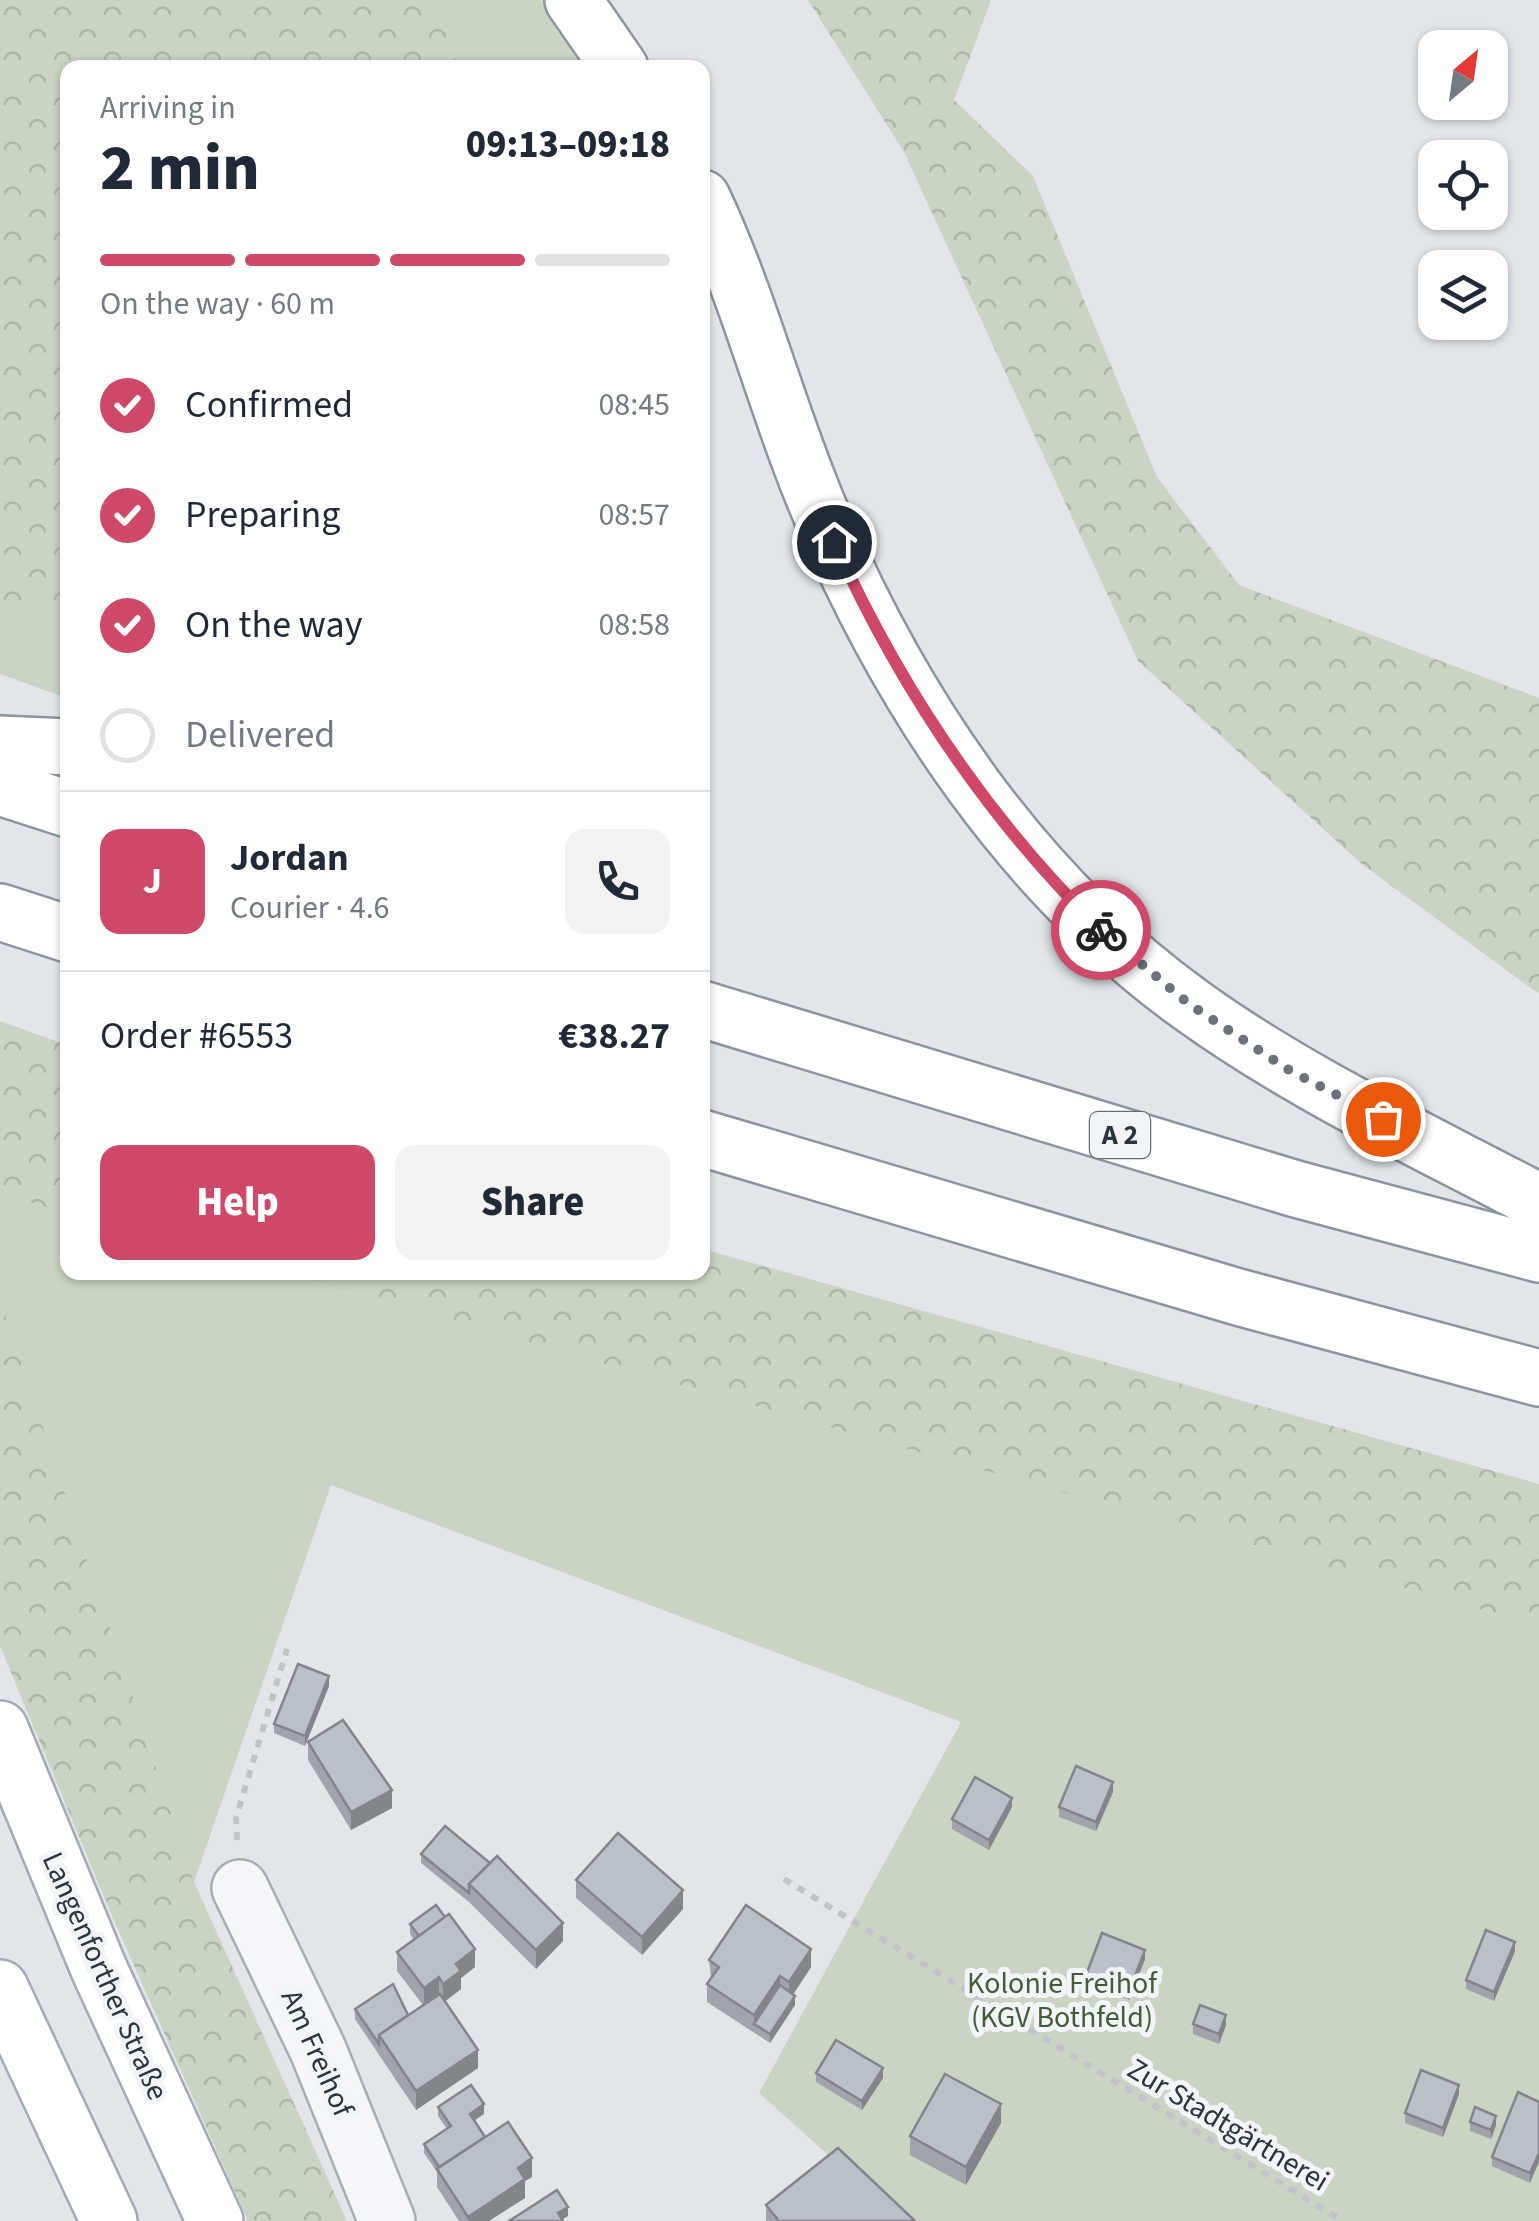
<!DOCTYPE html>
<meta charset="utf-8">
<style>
:root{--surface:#fff;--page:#f2f2f3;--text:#1f2937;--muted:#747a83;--line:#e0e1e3;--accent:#ce4968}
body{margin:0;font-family:"Source Sans 3",sans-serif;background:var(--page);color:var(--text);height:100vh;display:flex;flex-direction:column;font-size:38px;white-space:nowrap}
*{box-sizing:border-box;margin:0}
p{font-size:32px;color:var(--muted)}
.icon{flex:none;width:55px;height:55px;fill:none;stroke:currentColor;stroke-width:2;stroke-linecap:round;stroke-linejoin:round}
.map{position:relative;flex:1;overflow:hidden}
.drawer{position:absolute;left:60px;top:60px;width:650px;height:1220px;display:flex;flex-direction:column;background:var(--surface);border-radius:20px;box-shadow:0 2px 8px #0004}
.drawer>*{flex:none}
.needle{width:65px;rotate:29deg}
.buttons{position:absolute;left:1418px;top:30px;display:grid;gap:20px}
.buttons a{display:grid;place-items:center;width:90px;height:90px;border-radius:20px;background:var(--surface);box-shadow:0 2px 8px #0004;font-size:50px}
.pin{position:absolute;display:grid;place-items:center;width:85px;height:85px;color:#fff;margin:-42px;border:5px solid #fff;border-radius:50%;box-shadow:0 2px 10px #0007}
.courier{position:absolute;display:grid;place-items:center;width:100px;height:100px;margin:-50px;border:8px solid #ce4968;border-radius:50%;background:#fff;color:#222;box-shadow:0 2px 12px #0007}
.headline em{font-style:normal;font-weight:800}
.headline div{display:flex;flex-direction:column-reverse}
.headline{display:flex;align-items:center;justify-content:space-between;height:170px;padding:0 40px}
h1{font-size:65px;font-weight:800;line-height:75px}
.bar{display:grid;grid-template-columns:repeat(4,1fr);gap:15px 10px;align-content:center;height:120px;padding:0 40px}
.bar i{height:12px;border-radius:8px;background:var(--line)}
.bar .active{background:var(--accent)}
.bar p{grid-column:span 4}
.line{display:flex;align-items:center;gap:25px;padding:0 40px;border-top:2px solid var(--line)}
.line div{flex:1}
.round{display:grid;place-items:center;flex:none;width:105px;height:105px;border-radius:20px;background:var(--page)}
ol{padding:0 40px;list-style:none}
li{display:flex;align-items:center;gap:30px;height:110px}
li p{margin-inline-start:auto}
li .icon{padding:10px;border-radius:50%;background:var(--accent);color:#fff;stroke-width:4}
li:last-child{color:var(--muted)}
li i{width:55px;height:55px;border:5px solid var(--line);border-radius:50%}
.cta{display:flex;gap:20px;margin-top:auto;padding:20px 40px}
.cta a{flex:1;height:115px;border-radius:20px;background:var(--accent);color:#fff;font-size:40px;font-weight:800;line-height:115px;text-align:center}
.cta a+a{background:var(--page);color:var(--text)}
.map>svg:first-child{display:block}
</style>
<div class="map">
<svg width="1539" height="2221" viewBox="0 0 1539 2221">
<defs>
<pattern id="forest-crowns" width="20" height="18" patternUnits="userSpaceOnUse" patternTransform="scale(2.5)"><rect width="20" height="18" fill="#c9d4c3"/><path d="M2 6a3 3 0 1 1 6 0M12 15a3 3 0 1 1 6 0" fill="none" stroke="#adb7a9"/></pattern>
</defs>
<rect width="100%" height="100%" fill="#e2e6ea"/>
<g fill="#c9d4c3">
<polygon points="0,0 542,0 589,67 68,68 67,698 0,674"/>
<polygon points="0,1194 67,1213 68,1272 280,1273 1539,1626 1539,2221 902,2221 759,2093 961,1722 331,1485 194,1882 0,1297"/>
</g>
<g fill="url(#forest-crowns)">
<polygon points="0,0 434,0 458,67 68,68 67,632 50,608 4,614 0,620"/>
<polygon points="808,0 991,0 954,100 1033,176 1157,477 1239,585 1539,698 1539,994 1363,865 1138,661 904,152"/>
<polygon points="0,1021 67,1045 67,1213 0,1194"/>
<polygon points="703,1249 1539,1484 1539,1626 280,1273 702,1272"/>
<polygon points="0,1297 194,1882 347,2221 248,2221 111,1914 0,1646"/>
</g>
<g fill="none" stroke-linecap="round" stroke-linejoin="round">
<defs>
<polyline id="minor" points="240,1888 318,2050 387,2221"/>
<g id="major">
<polyline points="0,1729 99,1969 215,2221"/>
<polyline points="0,1988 109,2221"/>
</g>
<g id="highway">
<polyline points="573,0 620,68"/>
<path d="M702,198C751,301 777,412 822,516C903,705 1022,883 1191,1005C1299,1083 1422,1140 1539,1202"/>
<polyline points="0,744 68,747"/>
<polyline points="0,787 68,809"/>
<polyline points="0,912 68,934"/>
<polyline points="702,1009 1296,1189 1539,1254"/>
<polyline points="702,1138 1238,1297 1539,1378"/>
</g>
</defs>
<use href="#minor" stroke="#a7adb4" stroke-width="60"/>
<use href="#major" stroke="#a1abb6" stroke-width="60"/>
<use href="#highway" stroke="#8995a1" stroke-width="60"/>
<g stroke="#c0c4c9" stroke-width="6" stroke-dasharray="8 8" stroke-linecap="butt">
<polyline points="237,1840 236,1818 287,1649"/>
<polyline points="784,1879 1343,2221"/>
</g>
<use href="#minor" stroke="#f5f6f9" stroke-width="55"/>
<use href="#major" stroke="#fff" stroke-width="55"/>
<use href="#highway" stroke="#fff" stroke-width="55"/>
</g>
<g fill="#9fa5ab">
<polygon points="329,1686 305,1746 274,1733 274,1724"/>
<polygon points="308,1742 392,1808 351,1830 308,1760"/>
<polygon points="1113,1792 1096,1831 1059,1817 1059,1807"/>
<polygon points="1012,1807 989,1850 952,1829 952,1819"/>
<polygon points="421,1854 563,1941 536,1969 469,1902 421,1863"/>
<polygon points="576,1880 683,1909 642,1955 576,1898"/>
<polygon points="410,1924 475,1967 461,1978 461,1989 445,2001 478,2068 416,2110 355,2019 355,2009 408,2015 423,2005 397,1971 397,1952 414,1940 410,1934"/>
<polygon points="1515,1951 1494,2001 1466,1989 1466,1980"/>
<polygon points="1145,1959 1129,2000 1086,1984 1086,1975"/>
<polygon points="709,1960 811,1967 793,1994 795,2005 770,2043 707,2002 707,1984 711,1979"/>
<polygon points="1193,2024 1226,2025 1219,2044 1193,2034"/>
<polygon points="816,2073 883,2078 862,2110 816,2082"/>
<polygon points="1459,2094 1443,2137 1405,2123 1405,2113"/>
<polygon points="1539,2102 1530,2183 1492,2166 1492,2157"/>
<polygon points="438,2107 484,2114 474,2121 485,2137 532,2177 525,2181 525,2198 489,2221 459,2221 437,2187 437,2172 424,2153 424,2144 447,2129 438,2116"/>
<polygon points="1470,2122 1496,2125 1491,2139 1470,2131"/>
<polygon points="1001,2123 966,2185 910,2155 910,2136"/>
<polygon points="766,2205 915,2221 766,2221"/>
</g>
<g fill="#82868b">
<polygon points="329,1676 329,1686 305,1746 305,1736"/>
<polygon points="1113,1782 1113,1792 1096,1831 1096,1822"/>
<polygon points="392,1790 392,1808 351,1830 351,1812"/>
<polygon points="1012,1798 1012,1807 989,1850 989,1840"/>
<polygon points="683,1890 683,1909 642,1955 642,1937"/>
<polygon points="563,1923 563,1941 536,1969 536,1950"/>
<polygon points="1515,1942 1515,1951 1494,2001 1494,1992"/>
<polygon points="475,1949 475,1967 461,1978 461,1989 443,2003 443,1984 456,1964"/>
<polygon points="811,1949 811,1967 789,2001 789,1982"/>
<polygon points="1145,1950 1145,1959 1129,2000 1129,1991"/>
<polygon points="780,1976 780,1995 754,2024 754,2015"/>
<polygon points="439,1977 439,1996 424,2007 424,1988"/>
<polygon points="795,1996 795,2005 770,2043 770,2034"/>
<polygon points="1226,2015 1226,2025 1219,2044 1219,2034"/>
<polygon points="478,2050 478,2068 416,2110 416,2091"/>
<polygon points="883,2068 883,2078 862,2110 862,2101"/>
<polygon points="1459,2085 1459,2094 1443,2137 1443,2128"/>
<polygon points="484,2104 484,2114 470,2123 470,2114"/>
<polygon points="1001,2104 1001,2123 966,2185 966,2167"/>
<polygon points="1496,2116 1496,2125 1491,2139 1491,2130"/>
<polygon points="1539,2153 1539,2162 1530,2183 1530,2173"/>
<polygon points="532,2158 532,2177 525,2181 525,2198 489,2221 468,2221 468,2217 518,2168"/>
<polygon points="568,2207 568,2216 560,2221 558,2213"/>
</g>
<g fill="#b9c0c7" stroke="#82868b" stroke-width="2.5">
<polygon points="298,1664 329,1676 305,1736 274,1724"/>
<polygon points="343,1720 392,1790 351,1812 308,1742"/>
<polygon points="1076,1766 1113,1782 1096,1822 1059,1807"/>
<polygon points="975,1777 1012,1798 989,1840 952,1819"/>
<polygon points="445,1826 490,1863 469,1884 469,1893 421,1854"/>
<polygon points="618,1833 683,1890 642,1937 576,1880"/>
<polygon points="497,1856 563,1923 536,1950 469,1884"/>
<polygon points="436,1905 445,1917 419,1936 410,1924"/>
<polygon points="746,1905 811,1949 789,1982 780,1976 754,2015 707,1984 719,1967 709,1960"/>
<polygon points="449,1914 475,1949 456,1964 461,1971 443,1984 439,1977 424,1988 397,1952"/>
<polygon points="1486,1930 1515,1942 1494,1992 1466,1980"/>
<polygon points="1102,1933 1145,1950 1129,1991 1086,1975"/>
<polygon points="393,1984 408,2015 379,2035 379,2044 355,2009"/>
<polygon points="780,1985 795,1996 770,2034 754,2024"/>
<polygon points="440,1994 478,2050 416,2091 379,2035"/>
<polygon points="1200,2005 1226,2015 1219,2034 1193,2024"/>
<polygon points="836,2040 883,2068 862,2101 816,2073"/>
<polygon points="1421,2070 1459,2085 1443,2128 1405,2113"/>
<polygon points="945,2074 1001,2104 966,2167 910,2136"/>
<polygon points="471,2085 484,2104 470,2114 485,2137 439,2167 424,2144 451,2126 438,2107"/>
<polygon points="1518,2092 1539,2102 1539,2153 1530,2173 1492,2157"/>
<polygon points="1475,2107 1496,2116 1491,2130 1470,2122"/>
<polygon points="508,2122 532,2158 518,2168 525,2179 468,2217 437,2169"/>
<polygon points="838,2148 915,2221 779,2221 766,2205"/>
<polygon points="557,2190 568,2207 558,2213 563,2221 509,2221"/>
</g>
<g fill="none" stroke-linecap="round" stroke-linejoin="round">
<polyline stroke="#6a737d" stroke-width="10" stroke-dasharray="0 18" points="1101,930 1189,1004 1289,1070 1383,1119"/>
<path stroke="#ce4968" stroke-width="12" d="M834,542C900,688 986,817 1101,930"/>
</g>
<g text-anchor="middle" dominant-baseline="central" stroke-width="10" stroke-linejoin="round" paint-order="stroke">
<rect fill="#f2f5f8" stroke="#666f79" stroke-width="2.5" x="1090" y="1112" width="60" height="46" rx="8"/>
<g font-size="28" font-weight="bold" fill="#2a3542">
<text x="1120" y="1135">A 2</text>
</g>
<g font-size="30" fill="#2a3542" stroke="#f2f5f8">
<text transform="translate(105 1976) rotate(66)">Langenforther Straße</text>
<text transform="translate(317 2053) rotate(66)">Am Freihof</text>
<text transform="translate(1228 2125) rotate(31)">Zur Stadtgärtnerei</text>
</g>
<g font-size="30" fill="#425e37" stroke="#f2f5f8">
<text x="1062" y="1983">Kolonie Freihof<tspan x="1062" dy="34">(KGV Bothfeld)</tspan></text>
</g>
</g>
</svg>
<div class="buttons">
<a><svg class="needle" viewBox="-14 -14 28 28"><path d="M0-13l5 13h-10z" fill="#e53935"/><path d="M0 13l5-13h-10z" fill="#747a83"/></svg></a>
<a><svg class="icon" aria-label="locate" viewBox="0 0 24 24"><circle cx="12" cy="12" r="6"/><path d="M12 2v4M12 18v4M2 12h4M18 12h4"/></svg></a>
<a><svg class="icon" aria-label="layers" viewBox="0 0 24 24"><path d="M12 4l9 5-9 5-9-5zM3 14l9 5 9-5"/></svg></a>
</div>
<div class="pin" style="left:1383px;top:1119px;background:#ea580c"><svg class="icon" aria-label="bag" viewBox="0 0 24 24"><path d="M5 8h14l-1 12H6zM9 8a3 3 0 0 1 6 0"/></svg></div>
<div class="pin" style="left:834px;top:542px;background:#1f2937"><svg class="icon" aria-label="home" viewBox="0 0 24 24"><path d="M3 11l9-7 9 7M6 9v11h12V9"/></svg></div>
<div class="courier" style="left:1101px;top:930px"><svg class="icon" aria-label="bike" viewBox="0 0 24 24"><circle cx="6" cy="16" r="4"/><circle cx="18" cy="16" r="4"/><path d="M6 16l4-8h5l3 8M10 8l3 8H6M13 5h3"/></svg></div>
<section class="drawer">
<div class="headline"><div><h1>2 min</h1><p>Arriving in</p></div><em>09:13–09:18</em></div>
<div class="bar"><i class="active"></i><i class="active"></i><i class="active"></i><i></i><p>On the way · 60 m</p></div>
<ol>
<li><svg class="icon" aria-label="check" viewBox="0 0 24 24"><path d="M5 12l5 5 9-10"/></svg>Confirmed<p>08:45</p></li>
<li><svg class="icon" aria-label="check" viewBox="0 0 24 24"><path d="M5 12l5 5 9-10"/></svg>Preparing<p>08:57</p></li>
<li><svg class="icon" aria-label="check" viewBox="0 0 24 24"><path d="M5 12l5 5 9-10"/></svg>On the way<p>08:58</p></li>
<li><i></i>Delivered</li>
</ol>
<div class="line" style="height:180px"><b class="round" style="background:var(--accent);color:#fff">J</b><div><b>Jordan</b><p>Courier · 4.6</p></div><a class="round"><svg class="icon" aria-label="phone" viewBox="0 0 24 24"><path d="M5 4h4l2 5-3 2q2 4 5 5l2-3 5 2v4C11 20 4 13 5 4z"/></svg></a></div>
<div class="line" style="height:130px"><div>Order #6553</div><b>€38.27</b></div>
<div class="cta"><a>Help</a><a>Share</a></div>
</section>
</div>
